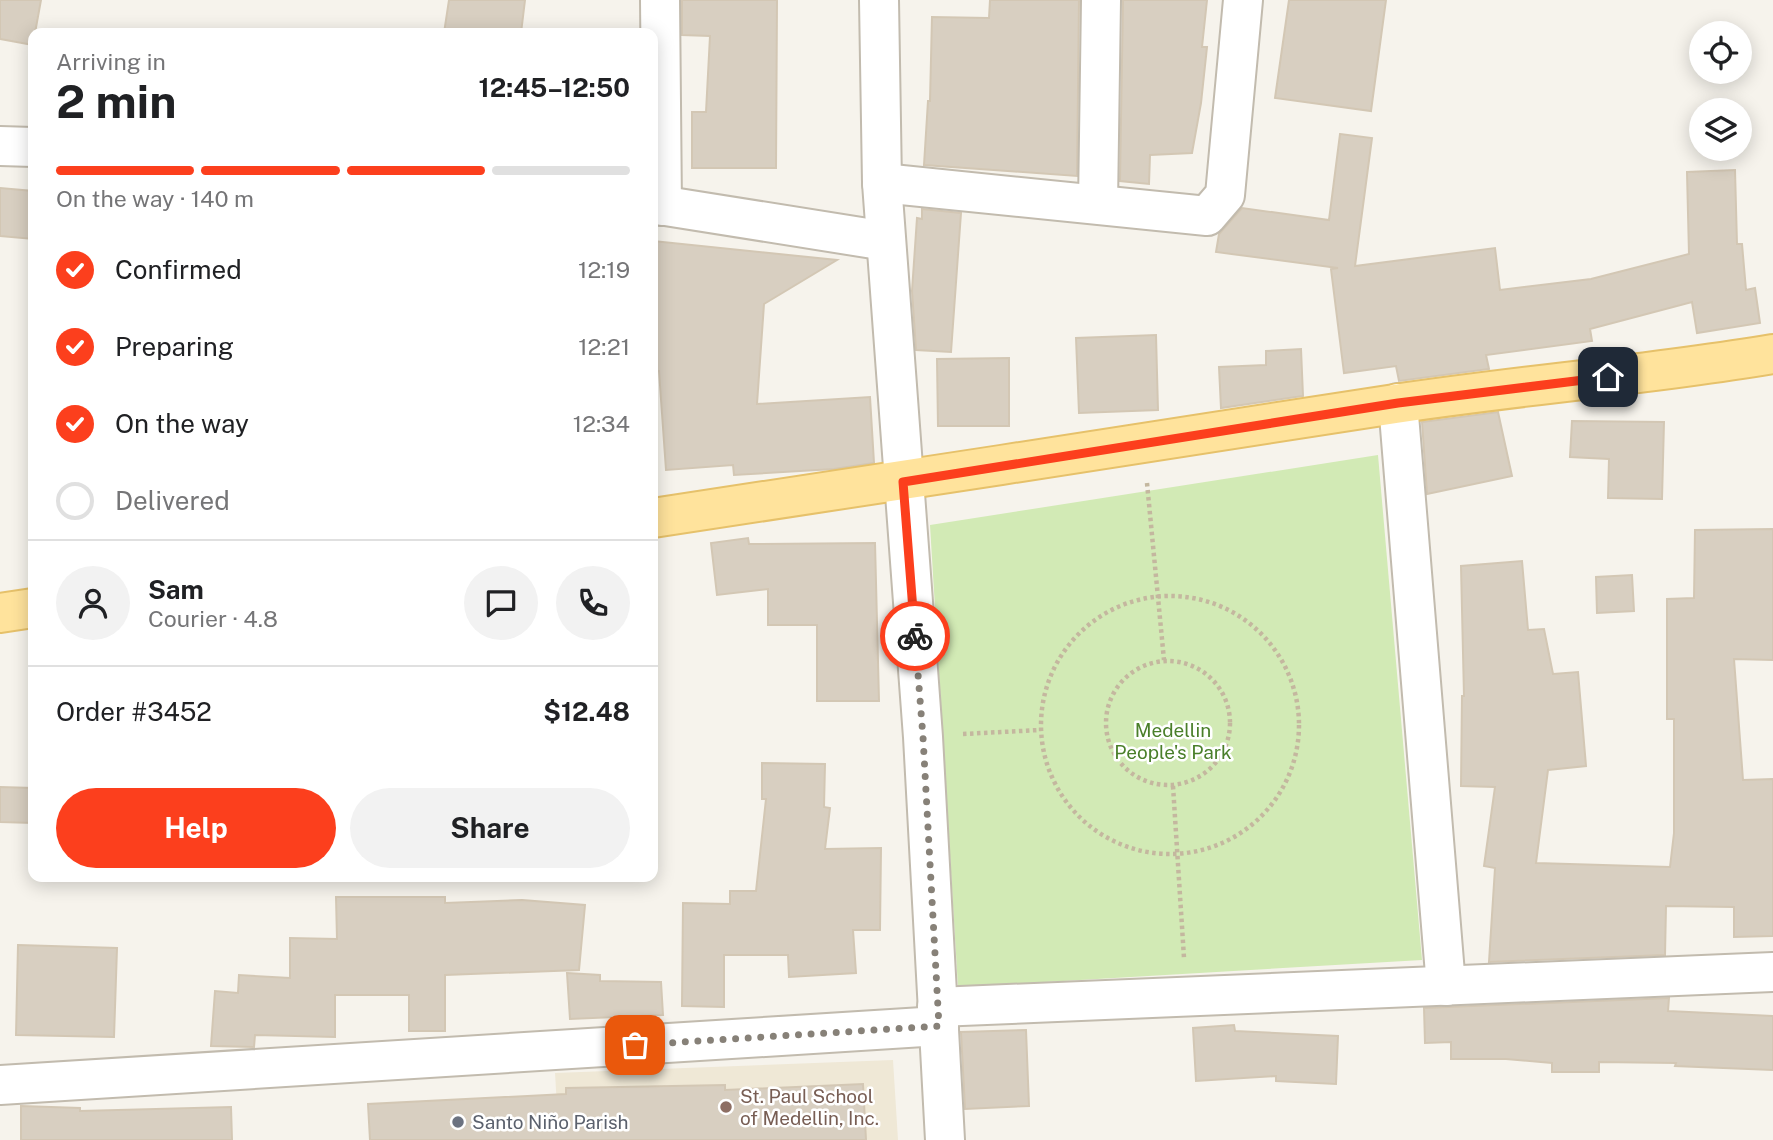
<!DOCTYPE html>
<meta charset="utf-8">
<style>
:root{--surface:#fff;--page:#f2f2f2;--text:#202124;--muted:#757577;--line:#e0e0e0;--accent:#fc3f1d}
body{margin:0;font-family:"Public Sans",sans-serif;background:var(--page);color:var(--text);height:100vh;display:flex;flex-direction:column;font-size:26px;white-space:nowrap}
*{box-sizing:border-box;margin:0}
p{font-size:23px;color:var(--muted)}
.icon{flex:none;width:38px;height:38px;fill:none;stroke:currentColor;stroke-width:2;stroke-linecap:round;stroke-linejoin:round}
.map{position:relative;flex:1;overflow:hidden}
.drawer{position:absolute;left:28px;top:28px;width:630px;height:854px;display:flex;flex-direction:column;background:var(--surface);border-radius:14px;box-shadow:0 4px 18px #0003}
.drawer>*{flex:none}
.buttons{position:absolute;left:1689px;top:21px;display:grid;gap:14px}
.buttons a{display:grid;place-items:center;width:63px;height:63px;border-radius:50%;background:var(--surface);box-shadow:0 4px 18px #0003;font-size:35px}
.pin{position:absolute;display:grid;place-items:center;width:60px;height:60px;color:#fff;margin:-30px;border-radius:14px;box-shadow:0 4px 10px #0006}
.courier{position:absolute;display:grid;place-items:center;width:70px;height:70px;margin:-35px;border:5px solid #fc3f1d;border-radius:50%;background:#fff;color:#222;box-shadow:0 2px 9px #0007}
.overview em{font-style:normal;font-weight:700}
.overview div{display:flex;flex-direction:column-reverse}
.overview{display:flex;align-items:center;justify-content:space-between;height:119px;padding:0 28px}
h1{font-size:46px;font-weight:700;line-height:52px}
.bar{display:grid;grid-template-columns:repeat(4,1fr);gap:10px 7px;align-content:center;height:84px;padding:0 28px}
.bar i{height:9px;border-radius:5px;background:var(--line)}
.bar .on{background:var(--accent)}
.bar p{grid-column:span 4}
.line{display:flex;align-items:center;gap:18px;padding:0 28px;border-top:2px solid var(--line)}
.line div{flex:1}
.round{display:grid;place-items:center;flex:none;width:74px;height:74px;border-radius:37px;background:var(--page)}
ol{padding:0 28px;list-style:none}
li{display:flex;align-items:center;gap:21px;height:77px}
li p{margin-inline-start:auto}
li .icon{padding:7px;border-radius:50%;background:var(--accent);color:#fff;stroke-width:4}
li:last-child{color:var(--muted)}
li i{width:38px;height:38px;border:4px solid var(--line);border-radius:50%}
.cta{display:flex;gap:14px;margin-top:auto;padding:14px 28px}
.cta a{flex:1;height:80px;border-radius:42px;background:var(--accent);color:#fff;font-size:28px;font-weight:700;line-height:80px;text-align:center}
.cta a+a{background:var(--page);color:var(--text)}
.map>svg:first-child{display:block}
</style>
<div class="map">
<svg width="1773" height="1140" viewBox="0 0 1773 1140">
<rect width="100%" height="100%" fill="#f6f3ec"/>
<polygon fill="#efe8d6" points="893,1060 898,1140 559,1140 555,1073"/>
<polygon fill="#d2eab5" points="1378,455 1422,960 958,987 930,525"/>
<g fill="#d8cfc1" stroke="#d3c7b4" stroke-width="2">
<polygon points="0,0 41,0 35,33 33,33 33,45 0,39"/>
<polygon points="449,0 525,0 521,33 444,33"/>
<polygon points="682,0 777,0 776,168 692,168 692,112 706,112 710,36 682,35"/>
<polygon points="990,0 1079,0 1077,176 924,165 928,101 930,101 932,17 989,18"/>
<polygon points="1123,0 1207,0 1202,47 1207,47 1201,103 1192,153 1150,155 1149,184 1120,181"/>
<polygon points="1289,0 1386,0 1371,111 1275,98"/>
<polygon points="1340,134 1372,138 1355,266 1495,248 1500,290 1591,279 1689,254 1687,172 1735,170 1737,244 1742,244 1746,290 1755,288 1760,323 1697,333 1692,302 1590,329 1592,341 1486,355 1489,369 1399,381 1396,366 1344,373 1331,269 1338,268 1216,252 1219,234 1242,208 1329,220"/>
<polygon points="0,188 33,191 33,239 0,236"/>
<polygon points="922,209 961,213 951,352 916,350 912,291 917,218 922,219"/>
<polygon points="653,241 837,260 764,304 757,404 870,397 874,463 834,469 734,475 733,465 666,470 659,371 653,371"/>
<polygon points="1156,335 1158,410 1079,413 1076,338"/>
<polygon points="1301,349 1303,396 1221,408 1219,367 1266,365 1266,351"/>
<polygon points="1009,358 1009,426 938,426 937,359"/>
<polygon points="1498,412 1512,476 1427,494 1422,422"/>
<polygon points="1572,421 1664,422 1662,499 1608,498 1609,459 1570,457"/>
<polygon points="1773,529 1773,660 1734,659 1743,780 1773,779 1773,936 1734,937 1734,907 1666,906 1665,955 1489,962 1495,868 1484,866 1495,787 1461,786 1462,696 1464,696 1461,566 1522,561 1528,630 1544,629 1553,674 1578,672 1586,766 1548,770 1536,863 1670,867 1674,833 1674,719 1667,719 1667,599 1694,598 1695,530"/>
<polygon points="748,538 749,544 875,543 879,701 817,701 817,625 768,625 768,589 717,595 711,543"/>
<polygon points="1632,575 1634,611 1597,613 1596,577"/>
<polygon points="762,763 825,764 824,807 830,808 825,849 881,848 880,930 853,930 856,973 789,977 788,955 724,955 724,1007 682,1006 683,903 730,904 730,891 756,891 766,799 762,799"/>
<polygon points="0,787 33,788 33,823 0,822"/>
<polygon points="336,897 445,897 445,903 522,900 585,905 579,970 445,975 445,1031 409,1031 409,995 335,995 335,1037 255,1035 254,1047 211,1046 215,991 238,993 239,975 290,978 290,938 337,939"/>
<polygon points="18,945 117,948 114,1037 16,1035"/>
<polygon points="567,973 600,975 600,981 661,982 663,1015 570,1019"/>
<polygon points="1669,998 1668,1011 1773,1016 1773,1070 1675,1066 1676,1063 1599,1062 1599,1072 1552,1072 1552,1063 1506,1059 1451,1059 1451,1042 1425,1043 1424,1008"/>
<polygon points="1234,1025 1235,1031 1338,1036 1336,1084 1276,1081 1276,1076 1196,1081 1193,1028"/>
<polygon points="1026,1030 1029,1106 965,1109 961,1032"/>
<polygon points="863,1084 866,1140 370,1140 368,1104 566,1094 566,1088 725,1085 725,1090"/>
<polygon points="21,1106 80,1108 80,1111 231,1107 232,1140 21,1140"/>
</g>
<g fill="none" stroke-linecap="round" stroke-linejoin="round">
<defs>
<g id="minor">
<polyline points="660,0 662,206"/>
<polyline points="879,0 882,183 923,737 945,1140"/>
<polyline points="0,146 33,147"/>
<polyline points="882,183 1207,216 1225,195 1243,0"/>
<polyline points="653,204 886,241"/>
<polyline points="1098,204 1101,0"/>
<polyline points="1398,403 1446,986"/>
<polyline points="937,1007 1773,972"/>
<polyline points="0,1085 939,1026"/>
</g>
<g id="major">
<path d="M653,518C901,482 1147,441 1395,404C1521,385 1648,375 1773,354"/>
<polyline points="0,613 33,608"/>
</g>
</defs>
<use href="#minor" stroke="#c2bbae" stroke-width="42"/>
<use href="#major" stroke="#e6c16a" stroke-width="42"/>
<g stroke="#c4b79f" stroke-width="4.5" stroke-dasharray="3.5 3.5" stroke-linecap="butt">
<polyline points="1147,483 1164,660"/>
<circle cx="1170" cy="725" r="129"/>
<circle cx="1168" cy="723" r="62"/>
<polyline points="963,734 1040,730"/>
<polyline points="1173,786 1184,958"/>
</g>
<use href="#minor" stroke="#fff" stroke-width="38"/>
<use href="#major" stroke="#ffe39c" stroke-width="38"/>
</g>
<g fill="none" stroke-linecap="round" stroke-linejoin="round">
<polyline stroke="#878178" stroke-width="7" stroke-dasharray="0 12.6" points="635,1045 939,1026 923,737 915,636"/>
<polyline stroke="#fc3f1d" stroke-width="9" points="915,636 903,482 1398,403 1608,377"/>
</g>
<circle fill="#8d6e63" stroke="#fff" stroke-width="2.5" cx="726" cy="1107" r="7"/>
<circle fill="#6b7280" stroke="#fff" stroke-width="2.5" cx="458" cy="1122" r="7"/>
<g text-anchor="middle" dominant-baseline="central" stroke-width="5" stroke-linejoin="round" paint-order="stroke">
<g font-size="19" fill="#4a7f2a" stroke="#fff">
<text x="1173" y="730">Medellin<tspan x="1173" dy="22">People's Park</tspan></text>
</g>
<g font-size="19" fill="#785e54" stroke="#fff" text-anchor="start">
<text x="740" y="1096">St. Paul School<tspan x="740" dy="22">of Medellin, Inc.</tspan></text>
</g>
<g font-size="19" fill="#5b616d" stroke="#fff" text-anchor="start">
<text x="472" y="1122">Santo Niño Parish</text>
</g>
</g>
</svg>
<div class="buttons">
<a><svg class="icon" aria-label="locate" viewBox="0 0 24 24"><circle cx="12" cy="12" r="6"/><path d="M12 2v4M12 18v4M2 12h4M18 12h4"/></svg></a>
<a><svg class="icon" aria-label="layers" viewBox="0 0 24 24"><path d="M12 4l9 5-9 5-9-5zM3 14l9 5 9-5"/></svg></a>
</div>
<div class="pin" style="left:635px;top:1045px;background:#ea580c"><svg class="icon" aria-label="bag" viewBox="0 0 24 24"><path d="M5 8h14l-1 12H6zM9 8a3 3 0 0 1 6 0"/></svg></div>
<div class="pin" style="left:1608px;top:377px;background:#1f2937"><svg class="icon" aria-label="home" viewBox="0 0 24 24"><path d="M3 11l9-7 9 7M6 9v11h12V9"/></svg></div>
<div class="courier" style="left:915px;top:636px"><svg class="icon" aria-label="bike" viewBox="0 0 24 24"><circle cx="6" cy="16" r="4"/><circle cx="18" cy="16" r="4"/><path d="M6 16l4-8h5l3 8M10 8l3 8H6M13 5h3"/></svg></div>
<section class="drawer">
<div class="overview"><div><h1>2 min</h1><p>Arriving in</p></div><em>12:45–12:50</em></div>
<div class="bar"><i class="on"></i><i class="on"></i><i class="on"></i><i></i><p>On the way · 140 m</p></div>
<ol>
<li><svg class="icon" aria-label="check" viewBox="0 0 24 24"><path d="M5 12l5 5 9-10"/></svg>Confirmed<p>12:19</p></li>
<li><svg class="icon" aria-label="check" viewBox="0 0 24 24"><path d="M5 12l5 5 9-10"/></svg>Preparing<p>12:21</p></li>
<li><svg class="icon" aria-label="check" viewBox="0 0 24 24"><path d="M5 12l5 5 9-10"/></svg>On the way<p>12:34</p></li>
<li><i></i>Delivered</li>
</ol>
<div class="line" style="height:126px"><a class="round"><svg class="icon" aria-label="person" viewBox="0 0 24 24"><circle cx="12" cy="8" r="4"/><path d="M4 21q1-7 8-7t8 7"/></svg></a><div><b>Sam</b><p>Courier · 4.8</p></div><a class="round"><svg class="icon" aria-label="chat" viewBox="0 0 24 24"><path d="M4 5h16v11H9l-5 4z"/></svg></a><a class="round"><svg class="icon" aria-label="phone" viewBox="0 0 24 24"><path d="M5 4h4l2 5-3 2q2 4 5 5l2-3 5 2v4C11 20 4 13 5 4z"/></svg></a></div>
<div class="line" style="height:91px"><div>Order #3452</div><b>$12.48</b></div>
<div class="cta"><a>Help</a><a>Share</a></div>
</section>
</div>
